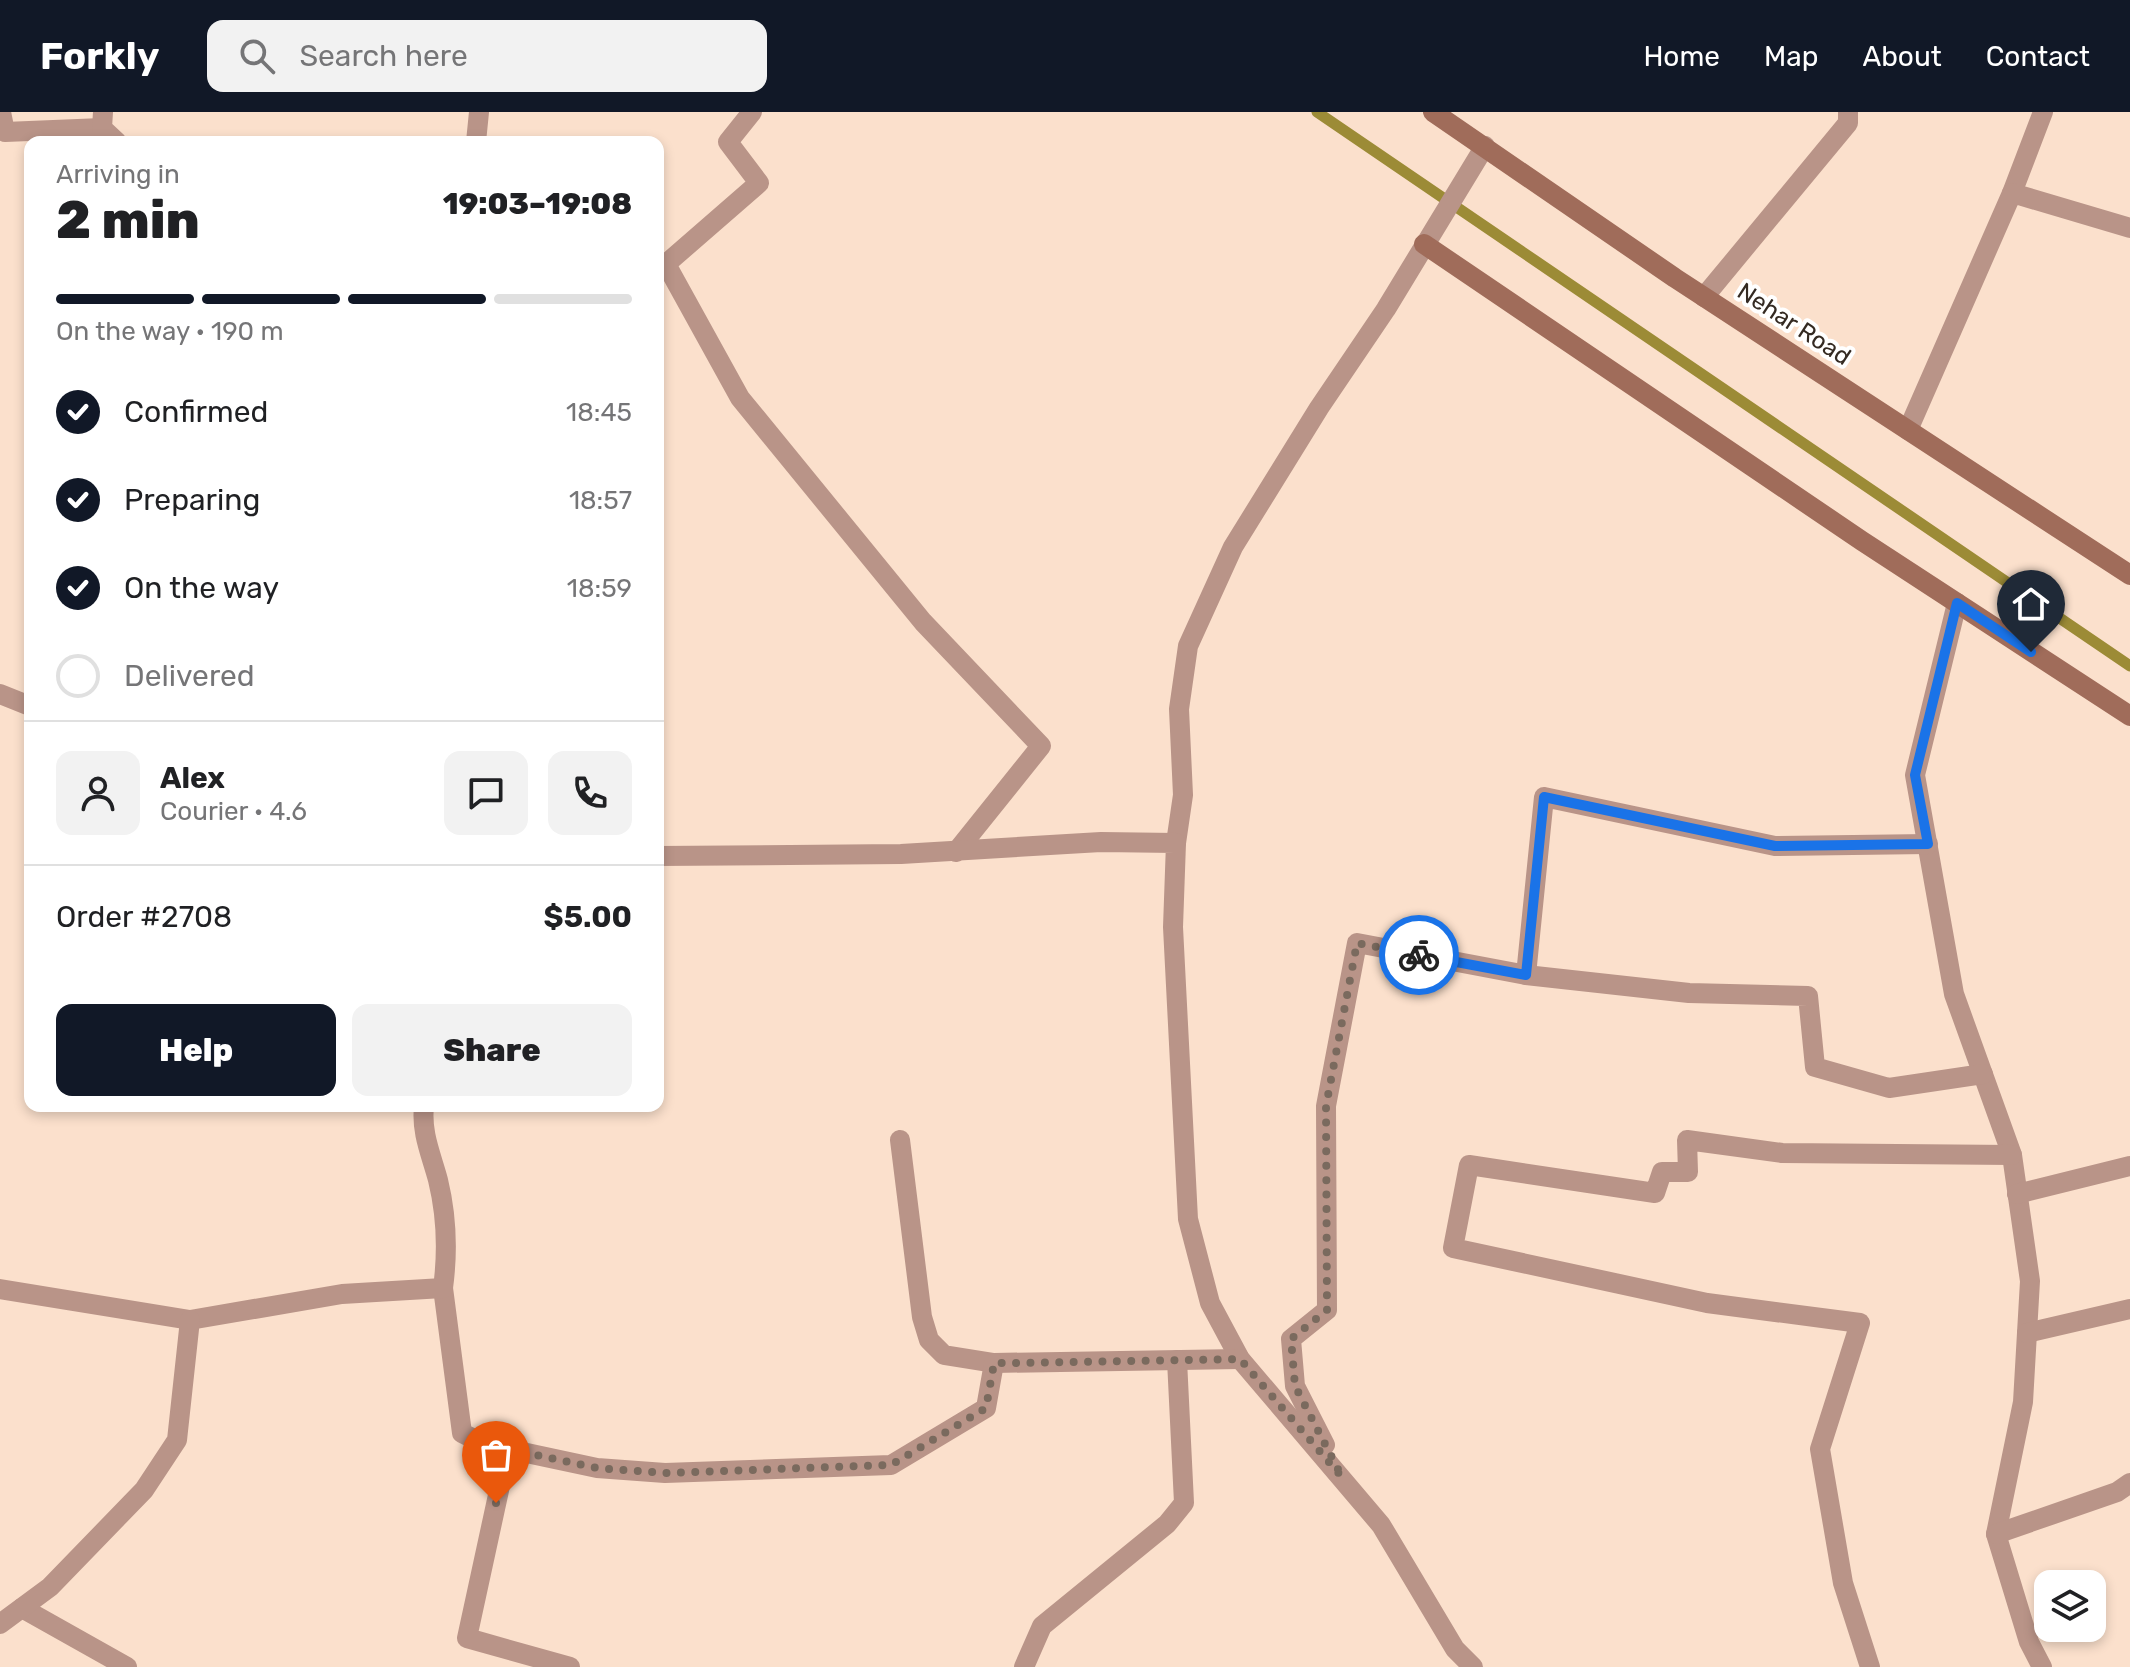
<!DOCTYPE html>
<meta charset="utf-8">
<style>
:root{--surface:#fff;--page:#f2f2f2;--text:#202124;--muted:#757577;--line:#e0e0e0;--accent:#111827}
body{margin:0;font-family:Rubik,sans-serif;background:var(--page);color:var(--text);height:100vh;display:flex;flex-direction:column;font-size:30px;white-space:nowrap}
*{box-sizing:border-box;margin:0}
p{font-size:26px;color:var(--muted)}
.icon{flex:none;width:44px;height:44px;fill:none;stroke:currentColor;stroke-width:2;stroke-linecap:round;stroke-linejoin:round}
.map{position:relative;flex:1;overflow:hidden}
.details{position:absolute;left:24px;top:24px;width:640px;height:976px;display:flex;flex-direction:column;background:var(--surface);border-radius:16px;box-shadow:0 4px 12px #0003}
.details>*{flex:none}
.fabs{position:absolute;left:2034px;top:1458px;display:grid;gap:16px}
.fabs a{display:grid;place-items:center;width:72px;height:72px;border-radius:16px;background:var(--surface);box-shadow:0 4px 12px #0003;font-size:40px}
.pin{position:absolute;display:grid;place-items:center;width:68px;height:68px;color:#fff;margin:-82px -34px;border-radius:50% 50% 50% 0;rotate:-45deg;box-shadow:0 0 8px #0007}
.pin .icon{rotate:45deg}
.courier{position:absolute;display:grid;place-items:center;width:80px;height:80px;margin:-40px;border:6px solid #1a73e8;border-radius:50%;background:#fff;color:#222;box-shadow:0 2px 10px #0007}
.head em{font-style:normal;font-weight:800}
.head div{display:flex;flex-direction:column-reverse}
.head{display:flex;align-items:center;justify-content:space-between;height:136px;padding:0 32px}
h1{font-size:52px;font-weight:800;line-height:60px}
.bar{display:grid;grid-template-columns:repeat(4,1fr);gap:12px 8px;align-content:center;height:96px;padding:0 32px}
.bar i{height:10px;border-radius:6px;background:var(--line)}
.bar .on{background:var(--accent)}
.bar p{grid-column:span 4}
.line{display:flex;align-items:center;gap:20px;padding:0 32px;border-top:2px solid var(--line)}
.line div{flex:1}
.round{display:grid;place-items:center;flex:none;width:84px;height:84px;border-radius:16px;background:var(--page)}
ol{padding:0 32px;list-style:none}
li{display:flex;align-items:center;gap:24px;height:88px}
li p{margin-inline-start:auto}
li .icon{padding:8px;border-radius:50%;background:var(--accent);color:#fff;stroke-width:4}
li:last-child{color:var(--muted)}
li i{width:44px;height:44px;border:4px solid var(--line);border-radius:50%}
.cta{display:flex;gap:16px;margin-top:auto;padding:16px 32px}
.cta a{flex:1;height:92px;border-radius:16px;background:var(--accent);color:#fff;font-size:32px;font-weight:800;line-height:92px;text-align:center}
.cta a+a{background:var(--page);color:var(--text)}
header{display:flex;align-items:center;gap:48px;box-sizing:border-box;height:112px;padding:0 40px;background:var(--accent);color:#fff}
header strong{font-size:38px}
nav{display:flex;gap:44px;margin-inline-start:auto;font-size:28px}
.search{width:560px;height:72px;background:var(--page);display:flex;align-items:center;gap:20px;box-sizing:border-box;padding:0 28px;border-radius:16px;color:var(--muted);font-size:30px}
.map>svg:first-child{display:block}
</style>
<header>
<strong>Forkly</strong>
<div class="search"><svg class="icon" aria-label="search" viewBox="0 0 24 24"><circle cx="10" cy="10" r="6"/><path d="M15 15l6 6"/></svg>Search here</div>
<nav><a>Home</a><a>Map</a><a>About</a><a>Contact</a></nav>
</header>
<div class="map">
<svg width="2130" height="1555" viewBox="0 0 2130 1555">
<rect width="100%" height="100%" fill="#fbe0cc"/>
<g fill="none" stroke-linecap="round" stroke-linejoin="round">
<polyline stroke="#9c8b36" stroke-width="11" points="1317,0 2130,554"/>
<g stroke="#b99488" stroke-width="20">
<polyline points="1,0 5,20 102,16"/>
<polyline points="103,0 102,16 117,30"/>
<polyline points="752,0 728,30 759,71 666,152 740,286 923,510 1041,634 956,740"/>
<polyline points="476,30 479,0"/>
<polyline points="2012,81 2043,0"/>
<polyline points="1704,185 1848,11 1848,0"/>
<polyline points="1908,318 2012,81 2130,116"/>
<polyline points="1957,491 1915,663 1954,882 2012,1043 2030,1169 2023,1290 1996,1422 2029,1530 2042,1555"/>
<polyline points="0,582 30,594"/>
<polyline points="1176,731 1183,683 1179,597 1188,534 1233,435 1319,296 1386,197 1485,34"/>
<polyline points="658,744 901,742 1101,730 1176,731 1173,815 1188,1107 1210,1191 1240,1247 1381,1413 1455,1537 1473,1555"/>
<polyline points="1526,863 1544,685 1775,734 1928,732"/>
<polyline points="900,1028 922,1205 929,1228 944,1243 994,1251 1240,1247"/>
<polyline points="2017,1082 2130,1054"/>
<polyline points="443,1176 462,1321 484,1332 597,1356 665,1361 891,1353 986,1296 994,1251"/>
<path d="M0,1177L190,1208L342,1182L443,1176C448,1139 447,1105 438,1068C431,1042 421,1021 424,994"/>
<polyline points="2027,1221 2130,1197"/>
<polyline points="1325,1333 1295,1274 1291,1227 1327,1198 1326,994 1357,831 1526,863 1689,881 1808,884 1815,955 1889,976 1983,962"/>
<polyline points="508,1337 467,1526 570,1555"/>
<polyline points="1996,1422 2117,1380 2130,1371"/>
<polyline points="22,1496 127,1555"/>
<polyline points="0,1512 50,1475 144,1378 177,1328 190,1208"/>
<polyline points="1024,1555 1042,1514 1167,1412 1184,1391 1177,1248"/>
<polyline points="1870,1555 1843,1471 1820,1337 1860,1211 1707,1191 1453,1136 1469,1053 1655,1081 1662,1060 1688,1060 1687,1028 1782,1041 2012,1043"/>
</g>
<g stroke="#a06c5a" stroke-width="20">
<polyline points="1433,0 1675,166 2130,463"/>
<polyline points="1424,132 1862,429 2130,604"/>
</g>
</g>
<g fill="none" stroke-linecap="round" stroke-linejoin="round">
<polyline stroke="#7a6a5e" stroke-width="8" stroke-dasharray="0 14.4" points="496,1391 508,1337 597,1356 665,1361 891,1353 986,1296 994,1251 1019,1251 1240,1247 1342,1365 1295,1274 1291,1227 1327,1198 1326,994 1357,831 1419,843"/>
<polyline stroke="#1a73e8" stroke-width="10" points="1419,843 1526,863 1544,685 1775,734 1928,732 1915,663 1957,491 2031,540"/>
</g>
<g text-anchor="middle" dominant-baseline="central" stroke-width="8" stroke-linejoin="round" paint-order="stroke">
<g font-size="24" fill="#342a22" stroke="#fff">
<text transform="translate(1794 212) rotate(33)">Nehar Road</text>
</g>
</g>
</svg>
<div class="fabs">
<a><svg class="icon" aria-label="layers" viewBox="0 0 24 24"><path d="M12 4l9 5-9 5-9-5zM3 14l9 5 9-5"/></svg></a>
</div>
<div class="pin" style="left:496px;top:1391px;background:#ea580c"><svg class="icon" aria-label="bag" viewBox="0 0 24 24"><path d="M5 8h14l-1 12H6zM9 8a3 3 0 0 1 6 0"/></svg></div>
<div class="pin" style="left:2031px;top:540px;background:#1f2937"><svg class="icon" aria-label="home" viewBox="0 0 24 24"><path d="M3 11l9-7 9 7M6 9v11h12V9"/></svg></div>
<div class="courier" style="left:1419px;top:843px"><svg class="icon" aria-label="bike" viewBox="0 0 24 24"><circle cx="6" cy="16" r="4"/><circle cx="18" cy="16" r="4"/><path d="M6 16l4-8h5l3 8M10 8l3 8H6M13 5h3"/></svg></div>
<section class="details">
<div class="head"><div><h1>2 min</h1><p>Arriving in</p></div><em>19:03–19:08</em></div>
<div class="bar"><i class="on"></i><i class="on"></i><i class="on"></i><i></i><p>On the way · 190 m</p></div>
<ol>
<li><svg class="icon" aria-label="check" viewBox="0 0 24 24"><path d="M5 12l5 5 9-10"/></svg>Confirmed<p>18:45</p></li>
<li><svg class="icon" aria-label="check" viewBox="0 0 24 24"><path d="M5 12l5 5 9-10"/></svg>Preparing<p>18:57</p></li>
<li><svg class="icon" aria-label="check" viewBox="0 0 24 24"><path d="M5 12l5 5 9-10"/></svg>On the way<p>18:59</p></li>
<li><i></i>Delivered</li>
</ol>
<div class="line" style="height:144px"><a class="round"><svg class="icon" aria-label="person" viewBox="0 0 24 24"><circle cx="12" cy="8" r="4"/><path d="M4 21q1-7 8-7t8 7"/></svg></a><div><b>Alex</b><p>Courier · 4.6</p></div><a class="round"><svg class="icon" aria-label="chat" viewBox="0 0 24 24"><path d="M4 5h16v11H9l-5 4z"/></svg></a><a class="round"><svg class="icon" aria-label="phone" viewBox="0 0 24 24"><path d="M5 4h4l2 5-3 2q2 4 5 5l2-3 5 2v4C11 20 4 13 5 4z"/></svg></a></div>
<div class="line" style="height:104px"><div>Order #2708</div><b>$5.00</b></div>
<div class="cta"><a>Help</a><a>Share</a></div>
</section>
</div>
